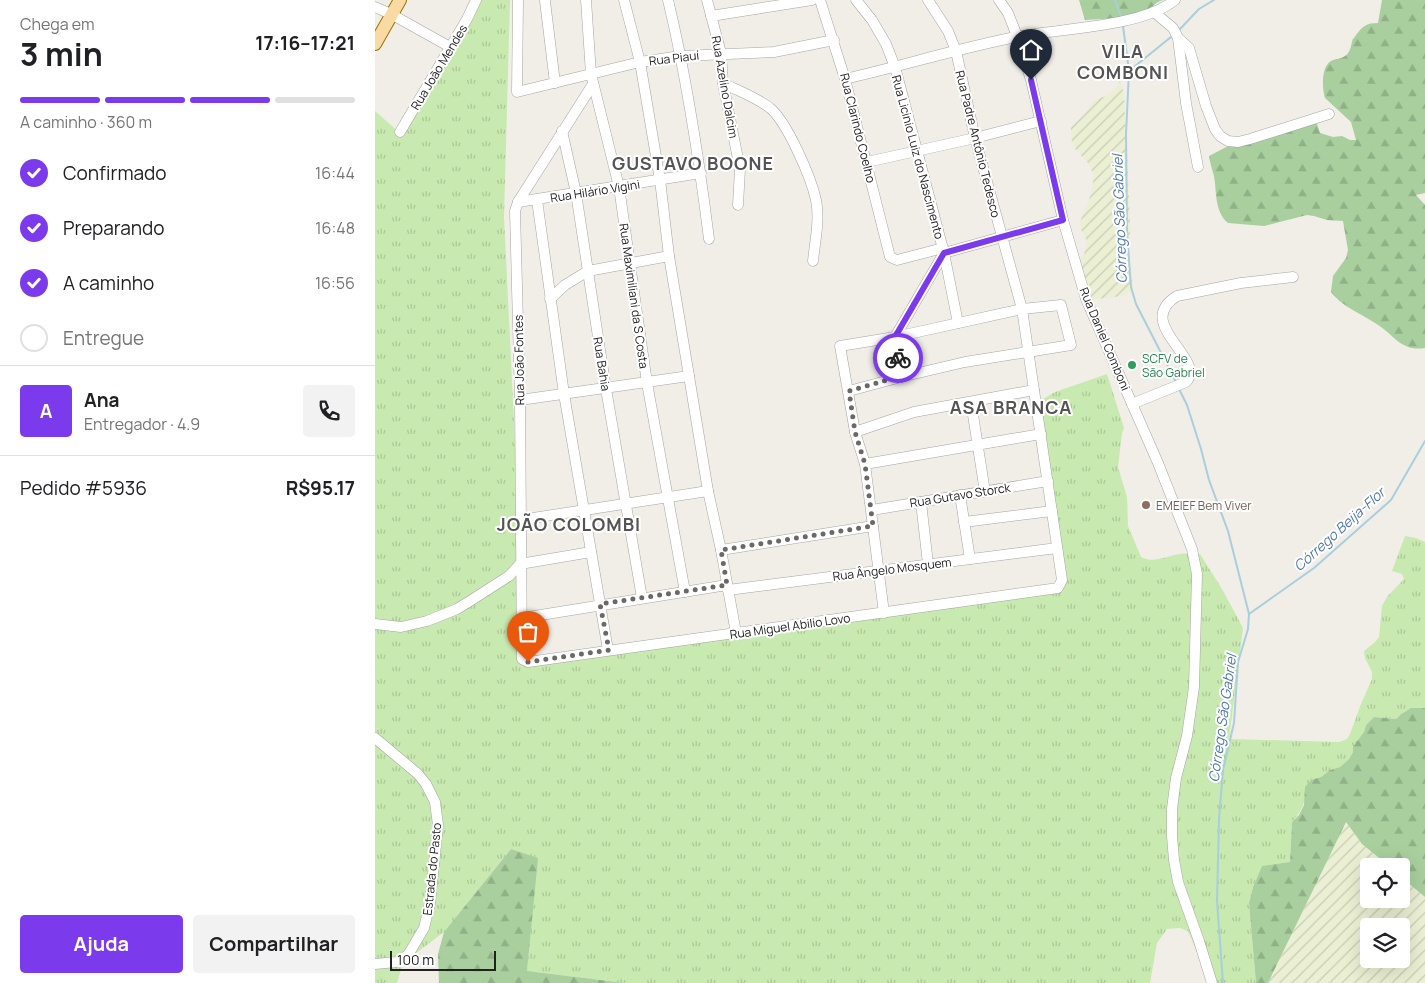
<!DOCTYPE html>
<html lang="pt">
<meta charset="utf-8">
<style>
:root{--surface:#fff;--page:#f2f2f2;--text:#202124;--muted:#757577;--line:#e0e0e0;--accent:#7c3aed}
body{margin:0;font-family:Manrope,sans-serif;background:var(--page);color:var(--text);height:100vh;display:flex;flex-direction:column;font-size:19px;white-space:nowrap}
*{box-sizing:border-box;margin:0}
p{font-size:16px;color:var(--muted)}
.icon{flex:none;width:28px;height:28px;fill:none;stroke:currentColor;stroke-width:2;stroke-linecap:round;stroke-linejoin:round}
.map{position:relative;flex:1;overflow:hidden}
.side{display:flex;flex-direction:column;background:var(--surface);width:375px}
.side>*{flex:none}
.fabs{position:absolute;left:985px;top:858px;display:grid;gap:10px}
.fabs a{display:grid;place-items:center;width:50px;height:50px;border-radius:5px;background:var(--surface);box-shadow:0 5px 20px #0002;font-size:25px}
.scale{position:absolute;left:15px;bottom:12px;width:106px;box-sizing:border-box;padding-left:5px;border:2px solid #212121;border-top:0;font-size:14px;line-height:18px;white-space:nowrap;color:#212121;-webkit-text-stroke:4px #fff;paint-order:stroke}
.pin{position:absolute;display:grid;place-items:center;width:42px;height:42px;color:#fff;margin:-51px -21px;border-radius:50% 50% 50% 0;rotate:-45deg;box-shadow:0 0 5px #0007}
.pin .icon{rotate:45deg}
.courier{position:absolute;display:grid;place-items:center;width:50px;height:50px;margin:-25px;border:4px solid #7c3aed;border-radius:50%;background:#fff;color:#222;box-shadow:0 1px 6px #0007}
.head em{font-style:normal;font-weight:700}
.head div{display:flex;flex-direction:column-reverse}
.head{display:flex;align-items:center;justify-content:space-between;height:85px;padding:0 20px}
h1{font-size:32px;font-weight:700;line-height:38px}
.bar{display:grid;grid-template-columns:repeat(4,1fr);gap:8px 5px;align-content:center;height:60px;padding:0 20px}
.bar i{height:6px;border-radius:4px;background:var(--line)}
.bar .selected{background:var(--accent)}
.bar p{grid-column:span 4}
.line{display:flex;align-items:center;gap:12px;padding:0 20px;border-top:1px solid var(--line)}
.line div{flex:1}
.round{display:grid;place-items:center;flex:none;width:52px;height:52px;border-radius:5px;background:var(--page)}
ol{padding:0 20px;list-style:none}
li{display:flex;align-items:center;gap:15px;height:55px}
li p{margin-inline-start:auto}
li .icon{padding:5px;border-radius:50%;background:var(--accent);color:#fff;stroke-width:4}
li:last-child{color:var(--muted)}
li i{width:28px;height:28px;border:2px solid var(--line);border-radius:50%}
.action{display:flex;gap:10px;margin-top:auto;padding:10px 20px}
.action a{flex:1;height:58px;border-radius:5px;background:var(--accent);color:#fff;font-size:20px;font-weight:700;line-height:58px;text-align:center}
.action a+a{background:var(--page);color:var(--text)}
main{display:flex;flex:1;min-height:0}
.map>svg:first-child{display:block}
</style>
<main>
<section class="side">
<div class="head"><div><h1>3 min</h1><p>Chega em</p></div><em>17:16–17:21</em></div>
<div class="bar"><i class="selected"></i><i class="selected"></i><i class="selected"></i><i></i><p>A caminho · 360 m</p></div>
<ol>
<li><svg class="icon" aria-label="check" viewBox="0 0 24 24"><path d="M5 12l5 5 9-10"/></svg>Confirmado<p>16:44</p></li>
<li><svg class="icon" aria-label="check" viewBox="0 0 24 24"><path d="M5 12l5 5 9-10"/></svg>Preparando<p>16:48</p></li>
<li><svg class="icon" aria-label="check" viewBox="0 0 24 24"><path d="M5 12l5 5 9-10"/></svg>A caminho<p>16:56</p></li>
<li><i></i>Entregue</li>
</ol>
<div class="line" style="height:90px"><b class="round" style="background:var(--accent);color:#fff">A</b><div><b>Ana</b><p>Entregador · 4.9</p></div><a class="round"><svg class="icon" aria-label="phone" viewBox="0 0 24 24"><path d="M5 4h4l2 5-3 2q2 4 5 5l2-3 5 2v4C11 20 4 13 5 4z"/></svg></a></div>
<div class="line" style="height:65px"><div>Pedido #5936</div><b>R$95.17</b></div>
<div class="action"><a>Ajuda</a><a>Compartilhar</a></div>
</section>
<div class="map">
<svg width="1050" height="983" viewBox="0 0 1050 983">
<defs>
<pattern id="farmland-furrows" width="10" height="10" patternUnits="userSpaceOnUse" patternTransform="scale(1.25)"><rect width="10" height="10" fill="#ebefd3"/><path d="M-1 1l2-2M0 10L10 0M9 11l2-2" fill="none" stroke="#c9cdb5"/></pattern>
<pattern id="grass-tufts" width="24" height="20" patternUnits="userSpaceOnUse" patternTransform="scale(1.25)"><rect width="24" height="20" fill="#c8e9af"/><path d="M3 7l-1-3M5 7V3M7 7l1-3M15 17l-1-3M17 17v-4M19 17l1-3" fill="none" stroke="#acc896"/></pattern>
<pattern id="forest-firs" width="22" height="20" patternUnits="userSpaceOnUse" patternTransform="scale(1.25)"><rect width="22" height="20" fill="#a8cf9d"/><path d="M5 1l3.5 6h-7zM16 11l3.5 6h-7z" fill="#90b187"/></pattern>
</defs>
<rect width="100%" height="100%" fill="#f1eee7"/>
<g fill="url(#farmland-furrows)" fill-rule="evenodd">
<polygon points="745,79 749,95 755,219 755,261 758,288 758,291 747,296 714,300 702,262 709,255 712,241 704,226 708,213 714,200 717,188 719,175 713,163 701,150 696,139 696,127 711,112 719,100 731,96 742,87"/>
<path d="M971,822L987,844L1014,866H994V899H1026V877L1050,897V983H893ZM994,926H1026V959H994Z"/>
</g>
<path fill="url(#grass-tufts)" d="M102,0H135L129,217L146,566L148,663L688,592L662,406L668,399L680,392L732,374L749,428L747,433L743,467L752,497L753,526L766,557C780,564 790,556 805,554C811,553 818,554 825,554L847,589L868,628L854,739L964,742L972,739L975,734L986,704L997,679V672L990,658L989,651L1000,642L1004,637L1007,606L1012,597L1029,579L1027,574L1017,571L1030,536L1041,538L1050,542V708C1036,708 1031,708 1021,719L999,717L991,725L989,732L974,759L965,767L955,770L946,777L936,780C931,795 929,810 917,822L915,862L887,866L878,887L874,903L881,983H832L825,959L813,931L805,928L792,929L782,943L775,983H250L152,971L162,858L136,849L69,932L28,963L22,983H0V111L26,134Z"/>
<g fill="url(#forest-firs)">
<path d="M704,0H788C780,2 777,8 771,12C763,16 757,11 748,19L745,18L710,20Z"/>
<path d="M1007,0H1050V193L1041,195L1050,205V348C1044,349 1037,349 1031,346C1021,342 1015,333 1006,327C990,315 968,308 956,292L958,276L971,258L973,250L968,221L952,220L939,216L932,215L889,226L853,223C839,211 842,192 839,176C837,169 835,163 834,156L857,144L937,121L942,124L945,133L958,137L967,136L975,140H981L976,122L950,98C947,88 946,67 956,61C962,58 969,59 973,53C976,49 976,45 977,42C978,37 979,39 981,35C988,26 991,23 1003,23Z"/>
<polygon points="1036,708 1050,708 1050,897 1026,877 1026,866 1014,866 987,844 971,822 893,983 881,983 874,903 878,887 887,866 915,862 917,822 924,815 929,805 930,787 936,780 946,777 955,770 965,767 974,759 978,752 978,747 989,732 991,725 999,717 1021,719 1026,714"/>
<polygon points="136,849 163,858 152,971 250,983 64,983 63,954 69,932"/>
</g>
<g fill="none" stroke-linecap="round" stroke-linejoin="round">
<g stroke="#a9cedd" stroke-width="2">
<polyline points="740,0 747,19"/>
<polyline points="748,26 754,71 751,134 752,233 756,287 761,304 801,382"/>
<polyline points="805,29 824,9 839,0"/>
<polyline points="754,71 796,37"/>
<polyline points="804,389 812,405 826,449 834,480 853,531 874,614 873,629 863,662 859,723 848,770 844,819 842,901 848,983"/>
<polyline points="874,614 939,568 1016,500 1050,441"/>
</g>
<defs>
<g id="minor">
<polyline points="143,0 142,92 265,62 306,56 399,52 459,40"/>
<polyline points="211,0 216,74 244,187 272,383 310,592"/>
<polyline points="249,0 265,62 285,180 294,256 314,376 333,491 346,550 361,633"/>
<path d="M293,0C312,79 324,159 334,239"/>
<polyline points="332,0 346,53 348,83 365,169 363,205"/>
<polyline points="445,0 470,79 515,257 522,260 568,248"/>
<polyline points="481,0 497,20 511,44 520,67 569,253 583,323"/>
<polyline points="624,0 633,13 642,36 656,80 688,220 711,299 783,463 817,549 822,574 819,687 812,736 801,778 797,809 797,836 799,860 803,882 824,941 837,983"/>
<polyline points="170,1 180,83"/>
<polyline points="0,7 16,14 75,47"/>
<polyline points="779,12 798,28 803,38 814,48 831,106 840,129 845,136 853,141 863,142 875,139 954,114"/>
<polyline points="336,16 437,0"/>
<polyline points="803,38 811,103 823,167"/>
<path d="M470,79C527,66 584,48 641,37C685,28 765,28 800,0"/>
<path d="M348,83C363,91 381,97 395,108C412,122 436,177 441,200C445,219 440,241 438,261"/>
<polyline points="218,84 143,202 140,211 145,400 147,659 153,662 683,588 687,580 647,309 600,138 581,51 573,31 553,0"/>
<polyline points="187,131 201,193 231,389 267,598"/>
<polyline points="25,132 92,19 101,0"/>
<polyline points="492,162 600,138 666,121"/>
<polyline points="162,200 189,394 233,650"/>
<polyline points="143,202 326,173"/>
<polyline points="569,253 688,220"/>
<polyline points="175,299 190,285 213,271 294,256"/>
<polyline points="526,377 520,337 569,253"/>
<polyline points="474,391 526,377 590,362 696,345 686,305 647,309 520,337 465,346 480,432 490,464 509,613"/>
<polyline points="145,400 314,376"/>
<polyline points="596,402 610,492"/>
<path d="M757,404L811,382C833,359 757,324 802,296L866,283L918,277"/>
<polyline points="480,432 539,412 659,390"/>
<polyline points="490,464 666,434"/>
<polyline points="585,495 595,559"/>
<polyline points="546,502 553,564"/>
<polyline points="497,510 673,481"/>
<polyline points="145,520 333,491"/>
<polyline points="589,522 677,511"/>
<polyline points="346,550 498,526"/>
<polyline points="353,590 682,548"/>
<polyline points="147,618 352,585"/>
<polyline points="0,624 26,627 52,621 82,609 95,601 134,576 145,564 216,552"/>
<polyline points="0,738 43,774 51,784 60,802 63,825 55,903 49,928 33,955 21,962 0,964"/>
</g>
<polyline id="major" points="0,44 25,0"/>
</defs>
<use href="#minor" stroke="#a5a5a5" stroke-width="11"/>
<use href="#major" stroke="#9a7203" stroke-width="14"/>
<use href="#minor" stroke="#fff" stroke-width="10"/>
<use href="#major" stroke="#fadaa3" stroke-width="12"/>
</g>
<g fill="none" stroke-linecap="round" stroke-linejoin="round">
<polyline stroke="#6a6966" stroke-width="5" stroke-dasharray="0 9" points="153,662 234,650 225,604 352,585 346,550 498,526 490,464 480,432 474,391 526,376 523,358"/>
<polyline stroke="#7c3aed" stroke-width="6" points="523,358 520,337 569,253 688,220 656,80"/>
</g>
<circle fill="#2e9e5b" stroke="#fff" stroke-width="2" cx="757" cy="365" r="5"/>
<circle fill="#8d6e63" stroke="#fff" stroke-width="2" cx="771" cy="505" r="5"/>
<g text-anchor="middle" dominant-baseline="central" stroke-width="4" stroke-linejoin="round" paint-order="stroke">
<g font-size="12" fill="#212121" stroke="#fff">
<text transform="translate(299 58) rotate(-7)">Rua Piauí</text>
<text transform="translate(64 67) rotate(-59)">Rua João Mendes</text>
<text transform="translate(350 87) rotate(80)">Rua Azelino Dalcim</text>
<text transform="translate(483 128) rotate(76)">Rua Clarindo Coelho</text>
<text transform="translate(603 144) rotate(76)">Rua Padre Antônio Tedesco</text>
<text transform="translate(543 157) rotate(75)">Rua Licinio Luiz do Nascimento</text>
<text transform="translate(220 191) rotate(-9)">Rua Hilário Vigini</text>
<text transform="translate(259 296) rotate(82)">Rua Maximiliani da S Costa</text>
<text transform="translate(730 339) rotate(67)">Rua Daniel Comboni</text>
<text transform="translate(144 360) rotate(-91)">Rua João Fontes</text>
<text transform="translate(227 364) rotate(81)">Rua Bahia</text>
<text transform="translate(585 495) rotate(-9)">Rua Gutavo Storck</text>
<text transform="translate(517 569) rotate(-7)">Rua Ângelo Mosquem</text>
<text transform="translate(415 626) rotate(-8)">Rua Miguel Abilio Lovo</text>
<text transform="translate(57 869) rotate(-84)">Estrada do Pasto</text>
</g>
<g font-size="12" fill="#27864d" stroke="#fff" text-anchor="start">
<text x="767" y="358">SCFV de<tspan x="767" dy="14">São Gabriel</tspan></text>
</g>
<g font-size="12" fill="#785e54" stroke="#fff" text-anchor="start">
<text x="781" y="505">EMEIEF Bem Viver</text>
</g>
<g font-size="14" font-style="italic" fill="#4e78af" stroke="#fff">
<text transform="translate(744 219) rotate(-92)">Córrego São Gabriel</text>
<text transform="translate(964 529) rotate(-42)">Córrego Beija-Flor</text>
<text transform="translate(847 718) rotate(-82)">Córrego São Gabriel</text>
</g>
<g font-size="18" font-weight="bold" letter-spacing="1" fill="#545454" stroke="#fff">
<text x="748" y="51">VILA<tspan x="748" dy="21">COMBONI</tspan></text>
<text x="318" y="163">GUSTAVO BOONE</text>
<text x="636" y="407">ASA BRANCA</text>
<text x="194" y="524">JOÃO COLOMBI</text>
</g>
</g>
</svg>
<div class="fabs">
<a><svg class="icon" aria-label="locate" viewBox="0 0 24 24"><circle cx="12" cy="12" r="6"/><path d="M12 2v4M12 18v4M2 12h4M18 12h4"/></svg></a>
<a><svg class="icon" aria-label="layers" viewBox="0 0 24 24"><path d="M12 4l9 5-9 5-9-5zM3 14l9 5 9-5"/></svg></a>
</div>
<div class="scale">100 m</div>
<div class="pin" style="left:153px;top:662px;background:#ea580c"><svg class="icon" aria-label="bag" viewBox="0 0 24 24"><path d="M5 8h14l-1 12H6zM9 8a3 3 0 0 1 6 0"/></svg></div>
<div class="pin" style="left:656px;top:80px;background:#1f2937"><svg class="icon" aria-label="home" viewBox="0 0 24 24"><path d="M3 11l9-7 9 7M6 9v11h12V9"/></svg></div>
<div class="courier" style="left:523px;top:358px"><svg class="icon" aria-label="bike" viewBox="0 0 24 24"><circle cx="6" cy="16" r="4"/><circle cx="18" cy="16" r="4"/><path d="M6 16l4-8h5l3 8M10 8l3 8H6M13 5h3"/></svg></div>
</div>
</main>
